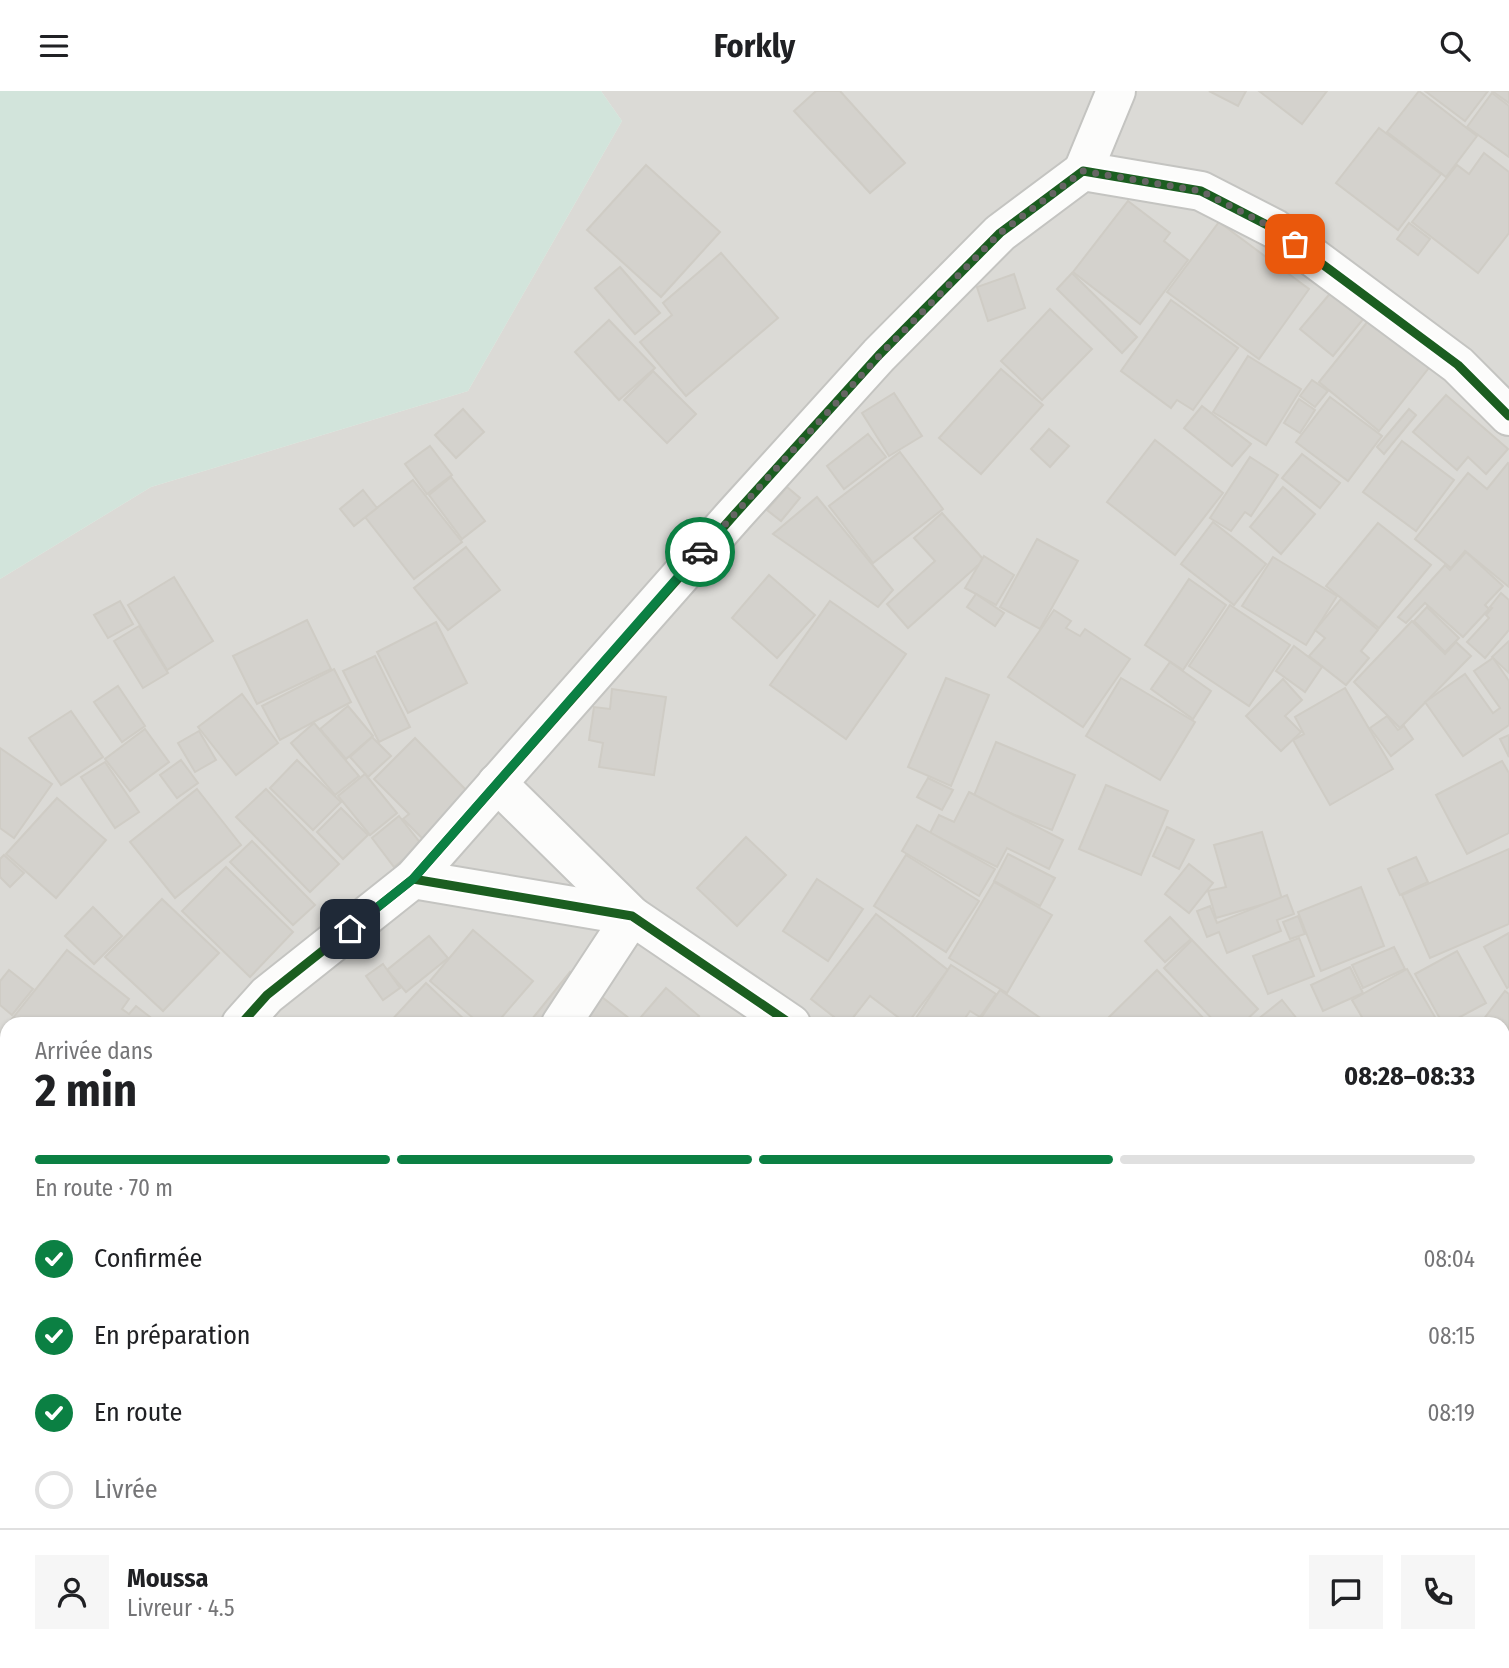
<!DOCTYPE html>
<html lang="fr">
<meta charset="utf-8">
<style>
:root{--surface:#fff;--page:#f6f6f6;--text:#202124;--muted:#757577;--line:#e0e0e0;--accent:#0b8043}
body{margin:0;font-family:"Fira Sans Condensed",sans-serif;background:var(--page);color:var(--text);height:100vh;display:flex;flex-direction:column;font-size:26px;white-space:nowrap}
*{box-sizing:border-box;margin:0}
p{font-size:23px;color:var(--muted)}
.icon{flex:none;width:38px;height:38px;fill:none;stroke:currentColor;stroke-width:2;stroke-linecap:round;stroke-linejoin:round}
.map{position:relative;flex:1;overflow:hidden}
.side{position:absolute;left:0px;top:926px;width:1510px;height:653px;display:flex;flex-direction:column;background:var(--surface);border-radius:21px 21px 0 0;box-shadow:0 2px 5px #0004}
.side>*{flex:none}
.pin{position:absolute;display:grid;place-items:center;width:60px;height:60px;color:#fff;margin:-30px;border-radius:14px;box-shadow:0 4px 10px #0006}
.courier{position:absolute;display:grid;place-items:center;width:70px;height:70px;margin:-35px;border:5px solid #0b8043;border-radius:50%;background:#fff;color:#222;box-shadow:0 2px 9px #0007}
.overview em{font-style:normal;font-weight:700}
.overview div{display:flex;flex-direction:column-reverse}
.overview{display:flex;align-items:center;justify-content:space-between;height:119px;padding:0 35px}
h1{font-size:46px;font-weight:700;line-height:52px}
.bar{display:grid;grid-template-columns:repeat(4,1fr);gap:10px 7px;align-content:center;height:84px;padding:0 35px}
.bar i{height:9px;border-radius:5px;background:var(--line)}
.bar .active{background:var(--accent)}
.bar p{grid-column:span 4}
.line{display:flex;align-items:center;gap:18px;padding:0 35px;border-top:2px solid var(--line)}
.line div{flex:1}
.round{display:grid;place-items:center;flex:none;width:74px;height:74px;border-radius:0px;background:var(--page)}
ol{padding:0 35px;list-style:none}
li{display:flex;align-items:center;gap:21px;height:77px}
li p{margin-inline-start:auto}
li .icon{padding:7px;border-radius:50%;background:var(--accent);color:#fff;stroke-width:4}
li:last-child{color:var(--muted)}
li i{width:38px;height:38px;border:4px solid var(--line);border-radius:50%}
header{display:flex;justify-content:space-between;align-items:center;height:91px;padding:0 35px;background:var(--surface);font-size:32px;font-weight:700}
.map>svg:first-child{display:block}
</style>
<header><svg class="icon" aria-label="menu" viewBox="0 0 24 24"><path d="M4 6h16M4 12h16M4 18h16"/></svg>Forkly<svg class="icon" aria-label="search" viewBox="0 0 24 24"><circle cx="10" cy="10" r="6"/><path d="M15 15l6 6"/></svg></header>
<div class="map">
<svg width="1509" height="1577" viewBox="0 0 1509 1577">
<rect width="100%" height="100%" fill="#ecebe4"/>
<path fill="#dbdad6" fill-rule="evenodd" d="M601,0H1509V1577H0V488L151,396L468,300L622,30ZM7,933H1503V1572H7Z"/>
<polygon fill="#d2e4db" points="0,0 601,0 622,30 468,300 151,396 0,488"/>
<g fill="#d4d2cd" stroke="#cfccc5" stroke-width="2">
<polygon points="816,0 840,0 905,72 870,102 794,20"/>
<polygon points="1209,0 1246,0 1238,15"/>
<polygon points="1259,0 1327,0 1302,33"/>
<polygon points="1419,0 1477,45 1446,86 1387,41"/>
<polygon points="1425,0 1488,0 1465,30"/>
<polygon points="1492,0 1509,0 1509,12"/>
<polygon points="1492,2 1509,15 1509,66 1467,36"/>
<polygon points="1379,37 1441,83 1398,139 1336,92"/>
<polygon points="1484,62 1509,81 1509,142 1478,182 1412,131 1457,74 1469,83"/>
<polygon points="646,74 720,141 661,206 587,139"/>
<polygon points="1128,110 1170,142 1164,150 1188,169 1140,233 1073,181"/>
<polygon points="1219,131 1309,198 1259,268 1167,201"/>
<polygon points="1409,132 1430,148 1418,164 1397,148"/>
<polygon points="721,162 778,227 686,305 640,251 672,224 663,212"/>
<polygon points="620,176 660,222 635,243 595,197"/>
<polygon points="1072,182 1137,246 1122,262 1057,198"/>
<polygon points="1014,183 1025,217 988,230 977,196"/>
<polygon points="1333,199 1365,226 1333,265 1300,238"/>
<polygon points="1171,209 1238,257 1193,319 1177,309 1171,317 1121,280"/>
<polygon points="1050,218 1092,258 1042,309 1001,270"/>
<polygon points="1372,225 1432,273 1379,340 1319,291"/>
<polygon points="609,229 655,277 619,309 575,261"/>
<polygon points="1248,265 1301,298 1266,354 1213,321"/>
<polygon points="1001,278 1043,314 981,383 939,347"/>
<polygon points="653,280 696,323 667,352 624,309"/>
<polygon points="1312,289 1328,300 1315,316 1300,305"/>
<polygon points="894,302 922,345 889,365 862,322"/>
<polygon points="1446,304 1508,358 1486,383 1468,366 1457,379 1413,341"/>
<polygon points="1330,306 1382,345 1348,390 1296,351"/>
<polygon points="1299,308 1315,319 1300,342 1284,332"/>
<polygon points="1202,315 1251,353 1232,375 1184,337"/>
<polygon points="463,318 484,341 456,367 435,344"/>
<polygon points="1409,318 1416,324 1384,363 1377,356"/>
<polygon points="1049,338 1069,355 1050,376 1031,358"/>
<polygon points="868,343 886,366 844,398 827,375"/>
<polygon points="1155,349 1223,402 1175,464 1107,411"/>
<polygon points="1402,350 1454,389 1416,440 1363,401"/>
<polygon points="430,355 452,384 427,403 405,373"/>
<polygon points="900,361 943,418 873,472 829,415"/>
<polygon points="1302,363 1340,392 1320,417 1282,387"/>
<polygon points="1250,366 1278,384 1251,425 1245,421 1231,440 1210,427"/>
<polygon points="1508,372 1509,373 1509,496 1465,460 1451,477 1415,448 1468,382 1487,398"/>
<polygon points="451,386 485,430 462,448 429,404"/>
<polygon points="413,389 462,451 414,488 365,426"/>
<polygon points="787,396 800,407 781,430 767,419"/>
<polygon points="1283,396 1315,423 1281,463 1250,436"/>
<polygon points="363,399 377,417 354,435 340,418"/>
<polygon points="817,406 893,499 878,516 773,443"/>
<polygon points="942,422 984,469 908,537 887,513 935,470 914,447"/>
<polygon points="1213,431 1266,473 1234,514 1181,473"/>
<polygon points="1378,432 1431,474 1379,537 1326,495"/>
<polygon points="1037,448 1078,470 1040,538 1000,516"/>
<polygon points="466,456 500,499 448,539 414,497"/>
<polygon points="1466,461 1503,495 1485,514 1489,518 1463,546 1425,512 1406,532 1398,526 1445,474 1450,479"/>
<polygon points="984,465 1014,484 996,514 965,497"/>
<polygon points="1273,466 1337,505 1306,554 1242,515"/>
<polygon points="769,484 815,524 777,567 732,527"/>
<polygon points="174,486 213,550 167,579 128,514"/>
<polygon points="1189,488 1226,514 1183,579 1145,554"/>
<polygon points="1501,502 1509,509 1509,539 1485,567 1467,551 1489,527 1486,524 1492,517 1490,516"/>
<polygon points="976,503 1004,522 995,535 967,516"/>
<polygon points="1341,508 1378,539 1361,560 1369,567 1346,594 1309,565 1325,547 1315,539"/>
<polygon points="120,510 133,533 108,547 94,524"/>
<polygon points="830,510 906,563 846,648 770,594"/>
<polygon points="1230,514 1290,554 1249,615 1189,575"/>
<polygon points="1427,516 1459,547 1445,561 1414,530"/>
<polygon points="1054,519 1071,530 1066,537 1080,545 1085,538 1130,568 1083,636 1008,586"/>
<polygon points="307,529 331,578 257,613 233,565"/>
<polygon points="1412,530 1445,563 1456,551 1471,565 1400,637 1354,591"/>
<polygon points="436,531 467,592 408,622 377,561"/>
<polygon points="139,535 168,582 143,597 114,550"/>
<polygon points="1509,550 1509,582 1492,566"/>
<polygon points="1294,555 1322,576 1305,601 1276,580"/>
<polygon points="375,565 410,636 379,651 343,580"/>
<polygon points="1493,567 1509,590 1509,634 1463,665 1425,611 1465,583 1493,622 1500,617 1474,580"/>
<polygon points="1170,571 1211,600 1193,628 1151,598"/>
<polygon points="334,578 351,611 280,649 262,615"/>
<polygon points="946,587 989,604 951,695 908,676"/>
<polygon points="1121,587 1195,631 1160,689 1086,645"/>
<polygon points="1283,588 1302,609 1285,625 1301,641 1281,660 1246,625"/>
<polygon points="118,595 145,635 122,651 94,611"/>
<polygon points="1345,597 1393,678 1330,714 1293,649 1304,643 1295,626"/>
<polygon points="612,598 666,606 654,684 599,676 603,652 589,649 594,616 610,618"/>
<polygon points="242,603 278,652 236,684 198,636"/>
<polygon points="348,615 373,645 346,668 320,638"/>
<polygon points="71,620 103,666 61,694 29,647"/>
<polygon points="1387,625 1398,639 1404,635 1413,648 1391,665 1370,637"/>
<polygon points="314,632 359,685 335,704 291,652"/>
<polygon points="145,638 169,671 130,700 105,668"/>
<polygon points="199,640 216,669 195,681 178,652"/>
<polygon points="1509,644 1509,666 1500,648"/>
<polygon points="372,646 391,665 368,686 350,666"/>
<polygon points="415,647 472,705 426,751 403,728 409,723 374,688"/>
<polygon points="996,651 1075,684 1052,739 973,707"/>
<polygon points="0,657 52,693 14,747 0,737"/>
<polygon points="181,669 198,692 177,707 160,684"/>
<polygon points="297,669 341,711 313,739 270,697"/>
<polygon points="1502,670 1509,682 1509,742 1467,763 1436,704"/>
<polygon points="105,671 139,721 115,737 81,686"/>
<polygon points="365,683 397,722 370,744 338,705"/>
<polygon points="928,687 953,699 942,719 917,706"/>
<polygon points="1106,694 1168,720 1141,784 1079,758"/>
<polygon points="197,698 241,754 175,807 130,751"/>
<polygon points="266,698 339,773 310,801 236,726"/>
<polygon points="969,701 1063,749 1049,778 1007,757 997,776 930,742 939,724 954,731"/>
<polygon points="57,707 106,749 56,807 6,763"/>
<polygon points="341,717 368,744 343,768 317,741"/>
<polygon points="399,725 422,754 394,776 372,747"/>
<polygon points="917,734 995,778 979,805 902,760"/>
<polygon points="1167,736 1194,749 1179,778 1153,765"/>
<polygon points="1262,741 1282,808 1216,827 1208,800 1226,796 1214,754"/>
<polygon points="746,746 786,784 737,835 697,797"/>
<polygon points="252,750 315,814 293,834 230,771"/>
<polygon points="1509,758 1509,833 1430,867 1402,804"/>
<polygon points="1008,763 1055,787 1040,815 994,790"/>
<polygon points="4,764 24,782 10,796 0,786 0,768"/>
<polygon points="906,764 979,810 946,861 874,815"/>
<polygon points="1416,766 1428,791 1400,804 1388,778"/>
<polygon points="1189,773 1213,792 1189,822 1165,803"/>
<polygon points="226,776 293,841 250,886 182,820"/>
<polygon points="817,788 863,818 828,870 783,840"/>
<polygon points="994,791 1052,824 1007,902 949,867"/>
<polygon points="1361,796 1384,855 1321,880 1298,821"/>
<polygon points="1287,804 1294,823 1277,829 1281,840 1227,862 1219,841 1207,846 1197,820 1210,815 1217,832"/>
<polygon points="162,808 219,862 163,920 105,866"/>
<polygon points="93,816 122,845 94,873 65,845"/>
<polygon points="876,823 948,879 907,933 870,905 848,933 843,933 811,908"/>
<polygon points="1298,825 1305,843 1290,848 1283,831"/>
<polygon points="1170,826 1191,848 1165,871 1145,850"/>
<polygon points="473,839 533,890 496,933 480,933 430,890"/>
<polygon points="1509,842 1509,896 1507,897 1484,856"/>
<polygon points="429,845 448,867 406,901 387,879"/>
<polygon points="1299,847 1314,885 1268,903 1253,865"/>
<polygon points="1192,849 1258,918 1242,933 1217,933 1164,877"/>
<polygon points="1394,856 1405,878 1363,897 1352,874"/>
<polygon points="67,859 129,908 122,918 129,923 136,915 159,933 8,933"/>
<polygon points="1457,860 1486,912 1447,933 1443,933 1415,883"/>
<polygon points="383,873 400,897 383,909 366,885"/>
<polygon points="951,874 996,903 980,926 970,920 961,933 912,933"/>
<polygon points="1350,876 1363,902 1323,920 1311,894"/>
<polygon points="1407,878 1439,933 1366,933 1352,909"/>
<polygon points="9,879 33,898 12,924 0,914 0,890"/>
<polygon points="1157,879 1209,933 1102,933"/>
<polygon points="570,881 630,928 626,933 528,933"/>
<polygon points="426,892 469,933 388,933"/>
<polygon points="666,897 699,925 692,933 635,933"/>
<polygon points="1000,899 1049,933 977,933"/>
<polygon points="1505,900 1509,903 1509,995 1503,990 1503,933 1480,933"/>
<polygon points="1282,909 1301,933 1252,933"/>
<polygon points="0,959 7,964 7,994 3,1000 0,998"/>
<polygon points="7,998 7,1041 0,1035 0,1007"/>
<polygon points="1503,1006 1509,1012 1509,1030 1503,1035"/>
<polygon points="0,1070 7,1075 7,1102 0,1112"/>
<polygon points="1503,1097 1509,1102 1509,1132 1503,1139"/>
<polygon points="1503,1163 1509,1168 1509,1246 1504,1251"/>
<polygon points="0,1415 7,1422 7,1453 0,1461"/>
<polygon points="1503,1418 1509,1422 1509,1465 1503,1461"/>
<polygon points="7,1462 7,1491 0,1485 0,1470"/>
<polygon points="1509,1470 1509,1499 1503,1495 1503,1479"/>
<polygon points="0,1487 7,1495 7,1572 14,1572 8,1577 0,1577"/>
<polygon points="1503,1502 1509,1506 1509,1577 1496,1572 1503,1572"/>
<polygon points="246,1572 273,1572 281,1577 241,1577"/>
<polygon points="302,1572 354,1572 350,1577 310,1577"/>
<polygon points="368,1572 410,1572 406,1577 368,1577 366,1576"/>
<polygon points="425,1572 434,1572 442,1577 421,1577"/>
<polygon points="642,1572 678,1572 674,1577 650,1577"/>
<polygon points="776,1572 823,1572 832,1577 772,1577"/>
<polygon points="1156,1572 1225,1572 1234,1577 1152,1577"/>
<polygon points="1272,1572 1336,1572 1335,1577 1270,1577"/>
<polygon points="1381,1572 1443,1572 1441,1577 1397,1577"/>
<polygon points="1451,1572 1485,1572 1495,1577 1448,1577"/>
</g>
<g fill="none" stroke-linecap="round" stroke-linejoin="round">
<defs>
<g id="minor">
<polyline points="1083,80 1116,0"/>
<polyline points="497,692 632,825 561,933"/>
<polyline points="413,788 632,825 791,933"/>
<polyline points="241,933 267,904 413,788 735,423 879,264 1000,142 1083,80 1201,100 1275,138 1458,274 1509,325"/>
<polyline points="0,1189 7,1182"/>
<polyline points="0,1227 7,1231"/>
<polyline points="1503,1302 1509,1297"/>
<polyline points="1503,1414 1509,1417"/>
<polyline points="553,1572 562,1577"/>
</g>
</defs>
<use href="#minor" stroke="#c4c4c1" stroke-width="42"/>
<use href="#minor" stroke="#fcfcfb" stroke-width="38"/>
<defs>
<g id="cycleway">
<polyline points="413,788 632,825 791,933"/>
<polyline points="241,933 267,904 413,788 735,423 879,264 1000,142 1083,80 1201,100 1275,138 1458,274 1509,325"/>
</g>
</defs>
<use href="#cycleway" stroke="#fff" stroke-width="13"/>
<use href="#cycleway" stroke="#1b5e20" stroke-width="9"/>
</g>
<g fill="none" stroke-linecap="round" stroke-linejoin="round">
<polyline stroke="#656563" stroke-width="7" stroke-dasharray="0 12.6" points="700,461 880,264 1000,142 1083,80 1201,100 1275,138 1295,153"/>
<polyline stroke="#0b8043" stroke-width="9" points="350,838 413,788 700,461"/>
</g>
</svg>
<div class="pin" style="left:1295px;top:153px;background:#ea580c"><svg class="icon" aria-label="bag" viewBox="0 0 24 24"><path d="M5 8h14l-1 12H6zM9 8a3 3 0 0 1 6 0"/></svg></div>
<div class="pin" style="left:350px;top:838px;background:#1f2937"><svg class="icon" aria-label="home" viewBox="0 0 24 24"><path d="M3 11l9-7 9 7M6 9v11h12V9"/></svg></div>
<div class="courier" style="left:700px;top:461px"><svg class="icon" aria-label="car" viewBox="0 0 24 24"><path d="M5 17H2v-5l4-1 3-4h7l3 4 3 1v5h-3M9 17h6M6 11h13"/><circle cx="7" cy="17" r="2"/><circle cx="17" cy="17" r="2"/></svg></div>
<section class="side">
<div class="overview"><div><h1>2 min</h1><p>Arrivée dans</p></div><em>08:28–08:33</em></div>
<div class="bar"><i class="active"></i><i class="active"></i><i class="active"></i><i></i><p>En route · 70 m</p></div>
<ol>
<li><svg class="icon" aria-label="check" viewBox="0 0 24 24"><path d="M5 12l5 5 9-10"/></svg>Confirmée<p>08:04</p></li>
<li><svg class="icon" aria-label="check" viewBox="0 0 24 24"><path d="M5 12l5 5 9-10"/></svg>En préparation<p>08:15</p></li>
<li><svg class="icon" aria-label="check" viewBox="0 0 24 24"><path d="M5 12l5 5 9-10"/></svg>En route<p>08:19</p></li>
<li><i></i>Livrée</li>
</ol>
<div class="line" style="height:126px"><a class="round"><svg class="icon" aria-label="person" viewBox="0 0 24 24"><circle cx="12" cy="8" r="4"/><path d="M4 21q1-7 8-7t8 7"/></svg></a><div><b>Moussa</b><p>Livreur · 4.5</p></div><a class="round"><svg class="icon" aria-label="chat" viewBox="0 0 24 24"><path d="M4 5h16v11H9l-5 4z"/></svg></a><a class="round"><svg class="icon" aria-label="phone" viewBox="0 0 24 24"><path d="M5 4h4l2 5-3 2q2 4 5 5l2-3 5 2v4C11 20 4 13 5 4z"/></svg></a></div>
</section>
</div>
